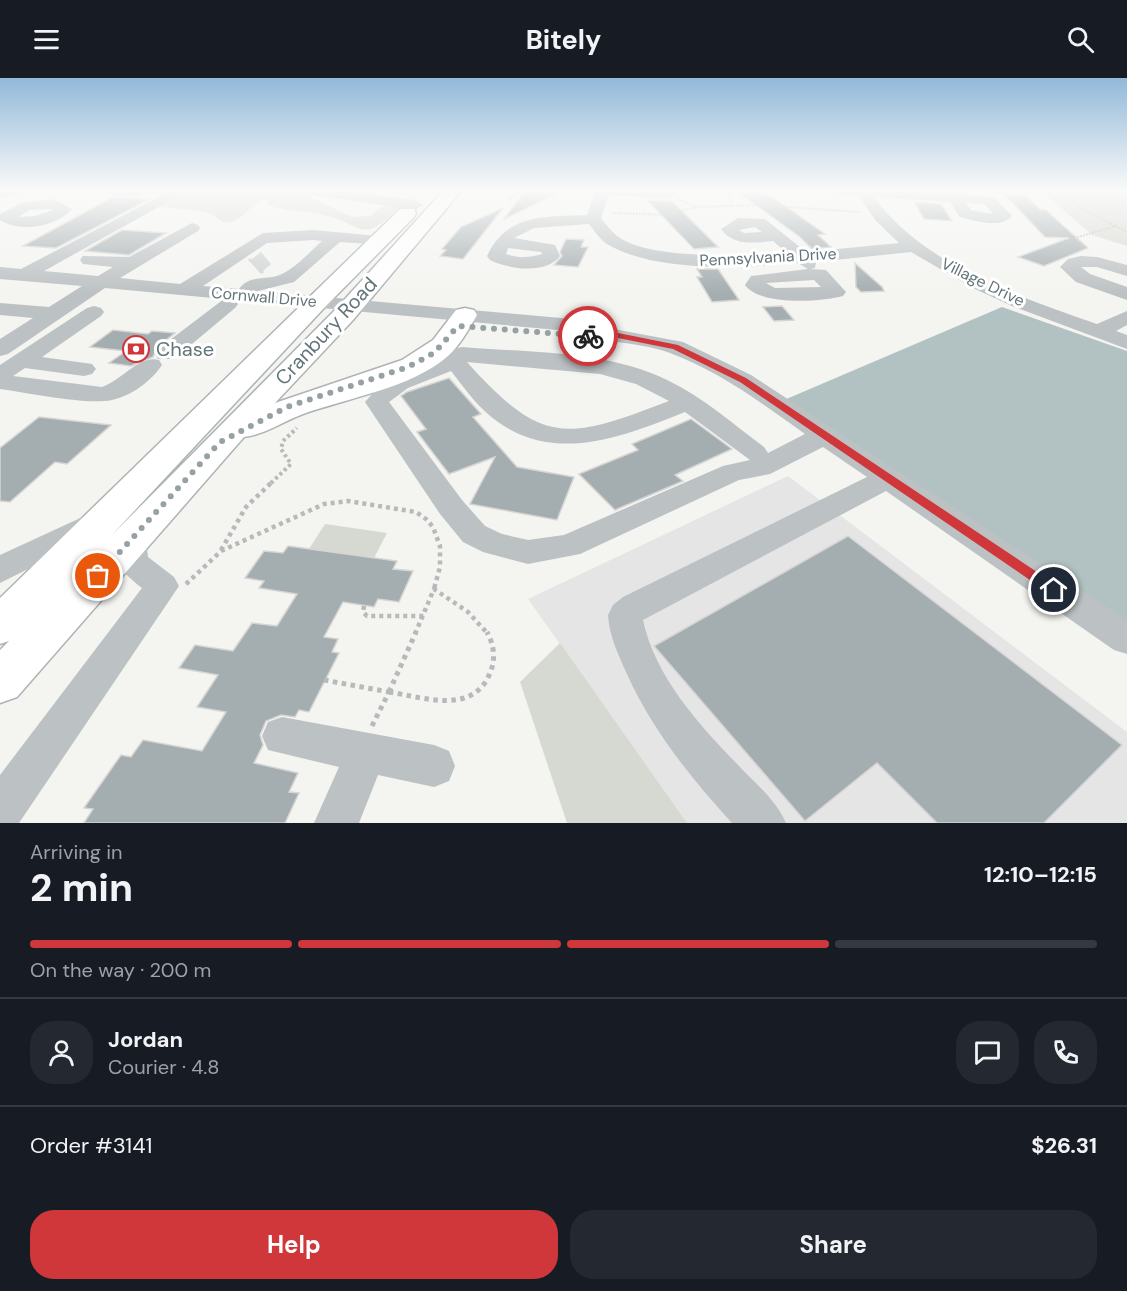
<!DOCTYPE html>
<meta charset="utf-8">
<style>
:root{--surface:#171b24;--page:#242831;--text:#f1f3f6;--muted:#9ea1a6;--line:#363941;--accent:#cf373b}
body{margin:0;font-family:"DM Sans",sans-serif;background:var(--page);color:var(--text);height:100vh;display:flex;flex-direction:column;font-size:22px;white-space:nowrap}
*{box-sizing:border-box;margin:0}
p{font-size:20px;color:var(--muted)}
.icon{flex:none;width:33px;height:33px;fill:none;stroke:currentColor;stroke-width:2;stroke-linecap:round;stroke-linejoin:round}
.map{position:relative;height:745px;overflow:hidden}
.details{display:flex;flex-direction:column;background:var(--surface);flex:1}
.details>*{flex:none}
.pin{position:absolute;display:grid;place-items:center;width:51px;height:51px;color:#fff;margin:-26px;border:3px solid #fff;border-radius:50%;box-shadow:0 2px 6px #0007}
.courier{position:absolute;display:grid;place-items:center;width:60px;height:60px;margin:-30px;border:4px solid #cf373b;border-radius:50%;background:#fff;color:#222;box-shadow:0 2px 8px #0007}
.summary em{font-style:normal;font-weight:700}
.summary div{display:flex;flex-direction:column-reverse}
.summary{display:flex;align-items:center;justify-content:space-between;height:102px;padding:0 30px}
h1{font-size:39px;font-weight:700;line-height:45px}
.bar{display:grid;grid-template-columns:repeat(4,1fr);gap:9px 6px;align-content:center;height:72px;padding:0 30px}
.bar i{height:8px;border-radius:4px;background:var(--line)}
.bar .on{background:var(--accent)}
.bar p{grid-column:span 4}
.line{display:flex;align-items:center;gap:15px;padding:0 30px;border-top:2px solid var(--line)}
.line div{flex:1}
.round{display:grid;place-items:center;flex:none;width:63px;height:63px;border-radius:24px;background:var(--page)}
.primary-button{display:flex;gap:12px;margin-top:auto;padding:12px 30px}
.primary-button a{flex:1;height:69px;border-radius:24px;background:var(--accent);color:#fff;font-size:24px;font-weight:700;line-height:69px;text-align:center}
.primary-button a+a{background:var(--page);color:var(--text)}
header{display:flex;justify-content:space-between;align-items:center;height:78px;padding:0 30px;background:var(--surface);font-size:27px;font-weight:700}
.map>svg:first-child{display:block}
</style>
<header><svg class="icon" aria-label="menu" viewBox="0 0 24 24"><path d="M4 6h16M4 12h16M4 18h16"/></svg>Bitely<svg class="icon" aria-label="search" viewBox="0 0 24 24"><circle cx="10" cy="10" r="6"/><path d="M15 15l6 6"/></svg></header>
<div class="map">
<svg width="1127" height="745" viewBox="0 0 1127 745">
<rect width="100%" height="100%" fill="#f4f4f1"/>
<polygon fill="#e5e5e5" points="788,398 1127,654 1127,745 687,745 528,521"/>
<g fill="#d6d9d1">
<path d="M182,112H295L352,139L371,138C379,129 389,125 401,128C359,167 369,149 324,137C308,133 289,133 273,129L268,126L269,121C250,122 247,141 229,144C218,145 217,137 209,135C191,131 170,130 151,128Z"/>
<polygon points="1004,112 1127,112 1127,168 1092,157 1044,115"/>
<polygon points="325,446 387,455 374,480 309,471"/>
<polygon points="560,565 687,745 567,745 520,604"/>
</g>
<polygon fill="#b2c1c2" points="1002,229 1127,273 1127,561 777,325"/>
<g fill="#a4adb0" stroke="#d6d5d4" stroke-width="1.5">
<polygon points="735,112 765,114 825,156 818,157 831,169 812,171 800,159"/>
<polygon points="525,113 558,115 504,141"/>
<polygon points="1004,116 1025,117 1041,132 1046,132 1088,170 1044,188 1018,179 1069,160 1045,159"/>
<polygon points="113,119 150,121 56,170 23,168"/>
<polygon points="647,122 672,123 718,169 694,171"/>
<polygon points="914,124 941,126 952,143 924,141"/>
<polygon points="503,130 463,181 440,178 446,172 442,171 461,149"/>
<polygon points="122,152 166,155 129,177 85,173"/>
<polygon points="566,161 584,162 581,169 588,169 578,189 554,187 562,178 560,174"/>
<polygon points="855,185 882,209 884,213 861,214 856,209"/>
<polygon points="697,191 718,191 739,222 712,224 697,199 702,199"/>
<polygon points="782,228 794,242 774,243 763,229"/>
<polygon points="113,252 148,256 152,253 175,255 157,269 153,279 131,288 109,285 126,273 90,269"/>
<polygon points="449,300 481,336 473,339 517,389 574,399 557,442 470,426 495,379 449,396 417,354 426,351 401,318 407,314"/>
<polygon points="39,339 111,347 67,386 55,384 10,424 0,423 0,370"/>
<polygon points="691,341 732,371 675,397 683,403 615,432 579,396 638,372 632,366"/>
<polygon points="848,458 1122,667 1044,745 937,745 877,685 805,743 654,568"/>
<polygon points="288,468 397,483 393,491 413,493 399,524 378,521 374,529 343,524 324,559 338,561 332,574 339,575 309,634 299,632 295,639 281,637 266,643 260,657 263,667 254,685 298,695 289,714 299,715 285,745 84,745 93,731 84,730 121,677 131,679 143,662 202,673 226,634 197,629 218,597 179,590 195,567 233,573 252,545 277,548 297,516 259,510 264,503 245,500 264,473 283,475"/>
</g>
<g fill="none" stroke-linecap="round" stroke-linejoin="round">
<polyline stroke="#d0d4d3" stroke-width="16" stroke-dasharray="16 8" stroke-linecap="butt" points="255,189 266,180"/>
<polyline stroke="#d0d4d3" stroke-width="20" stroke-dasharray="20 10" stroke-linecap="butt" points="255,189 257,187"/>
<defs>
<path id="major" d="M444,112H462L353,242L275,325L402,282L433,262L456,232L465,230L474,232L477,237C469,251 460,267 448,278C412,310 347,320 303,336C284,343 264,357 244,359L17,619L0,625V572L9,563L0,566V520L400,131H414L416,135L414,139L325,229L110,459L335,232Z"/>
</defs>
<use href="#major" stroke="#aeb4b5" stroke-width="3"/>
<g stroke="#b6babb" stroke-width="2" stroke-dasharray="1.5 1.5" stroke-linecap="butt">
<polyline points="729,112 728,119 732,127"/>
<polyline points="1055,112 1072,121 1078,129 1127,154"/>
<polyline points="678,121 697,129 757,127 860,134"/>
<polyline points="510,125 509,122 519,112"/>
<polyline points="612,135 665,137 696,129"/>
<polyline points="1083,169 1077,163 1078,159 1116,148"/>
</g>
<polyline stroke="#b6babb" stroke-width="4" stroke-dasharray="3 3" stroke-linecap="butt" points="271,405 291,386 281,371 283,363 297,350"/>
<g stroke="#b6babb" stroke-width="4.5" stroke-dasharray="4 4" stroke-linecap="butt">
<polyline points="221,472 246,429 273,403"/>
<polyline points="186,506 221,473 324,426 348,423 416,434 426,441 433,449 440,468 440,489 434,511"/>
<polyline points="364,528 363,534 367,538 424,538"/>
<polyline points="415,556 434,511 468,534 488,556"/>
</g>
<g stroke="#b6babb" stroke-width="5" stroke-dasharray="4.5 4.5" stroke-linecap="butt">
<polyline points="324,602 389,614"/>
<path d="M389,614C422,619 473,638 490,595C496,581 494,567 487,554"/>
<polyline points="389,614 416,554"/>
<polyline points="372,648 389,614"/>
</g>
<g fill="#bcc1c3" fill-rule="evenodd">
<polygon points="0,112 27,112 25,115 0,120"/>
<path d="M105,112H144L145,114C137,121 113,119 105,112Z"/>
<path d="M172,112H189L44,193L98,198L113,189L83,186L80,182L83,178L129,179L192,145L198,147L200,150L198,153L120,200L180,206L263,155L313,152L378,158L386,163L384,167L340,164L294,204L258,213L583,242L608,250L683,264L751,297L1127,542V576L1114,572L886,413L643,542C655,599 700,648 739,688C756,706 776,722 786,745H732C690,699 652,652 626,594C618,576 609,557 608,537L613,527L623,519L867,399L823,369L770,396L739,402L580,476L528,486L483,474L463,464L440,436L365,324L382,305L447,279L454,271L462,269C530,275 607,272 669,303C704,320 733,346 764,369L768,375L805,356C763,326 719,293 670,275C641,264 608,266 579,254L235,222L238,226L235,230L174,281H158L155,276L158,271L224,221L105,210L8,276L0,278V261L33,240L0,237V225L49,229L82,208L0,201V189L21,191ZM313,162L322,163C308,175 292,195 273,199C260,201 247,199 239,211L203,208L267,165ZM467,284L600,296L636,306L669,323C567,362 543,369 467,284ZM451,293C465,311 479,331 498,344C557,386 625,358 685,334L750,382L723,388L564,457L528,462L502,456L485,448L462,422L389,324L408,310Z"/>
<polygon points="300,112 337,112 415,122 423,127 415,132 307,116"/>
<path d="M583,112H674L671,119L666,120L609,117L601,140C606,146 611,153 617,158C650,183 746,177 787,175L773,163C754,165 733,168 721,151L738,140L765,141L806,174L899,165L875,142L859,118L836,116L829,112H899L994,119L1012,138C1001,151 975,143 960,139L950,124L874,119C924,188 1020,219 1097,246L1127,233V247L1116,253L1127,257V271L1012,228L973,210L911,174L816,184L815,190L810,191L826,192L846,214L843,218C821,224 760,228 745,207L751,198L808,191L798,185C743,190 656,195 607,166C600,162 594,152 589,146L534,150L514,160L555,167L560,178C546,197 508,191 490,182L487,178C507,135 545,139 587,137L594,117ZM966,125L985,126L993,136L971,132ZM755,149L762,154L744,155L739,152ZM508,170L541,174L542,176C530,180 517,180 506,176ZM814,202L821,209L775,210L766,205Z"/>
<path d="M53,121L72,131C57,149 19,155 0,142V136L22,125ZM30,132L51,131L53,132L35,138L18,139Z"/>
<polygon points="1081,178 1097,179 1127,187 1127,198 1097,189 1081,189 1090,196 1127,209 1127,222 1076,204 1060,189 1068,181"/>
<path d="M94,228L101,230L104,234L101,238L42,279L92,286L96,291L92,296L84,298L25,290L13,298L102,309C124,301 139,277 159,282L162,287C150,305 126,322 104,323C76,325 29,315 0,311V287L87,230Z"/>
<polygon points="89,436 100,439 104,447 100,455 0,505 0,477"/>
<path d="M130,451L141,454L146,462L148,479L174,499L179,508L19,745H0V697L142,510C124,496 105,478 119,454Z"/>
<polygon points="282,639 434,667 449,673 455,688 449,703 434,709 378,697 359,745 314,745 339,689 268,672 262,658 268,644"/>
</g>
<use href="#major" fill="#fff" fill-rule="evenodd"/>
</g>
<linearGradient id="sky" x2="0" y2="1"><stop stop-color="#92b9d9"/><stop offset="0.52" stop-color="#fafaf9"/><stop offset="1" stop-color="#fafaf9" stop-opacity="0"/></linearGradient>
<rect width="1127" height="216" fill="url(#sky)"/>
<polygon fill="#cf373b" points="618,255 678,267 746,300 1058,508 1058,515 1049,515 740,304 673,271 618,260 585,258"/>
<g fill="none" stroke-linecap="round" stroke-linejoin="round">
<polyline stroke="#96a1a4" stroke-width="6" stroke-dasharray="0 10.8" points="98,498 220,364 287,329 408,289 434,275 458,248 588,258"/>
</g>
<defs>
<symbol id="bank-ring" viewBox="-11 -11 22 22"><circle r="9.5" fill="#fff" stroke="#cf373b" stroke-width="1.5"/><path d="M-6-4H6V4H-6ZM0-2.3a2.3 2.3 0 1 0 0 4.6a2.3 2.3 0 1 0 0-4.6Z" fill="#cf373b"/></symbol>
</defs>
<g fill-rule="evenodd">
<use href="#bank-ring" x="121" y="256" width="30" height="30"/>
</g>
<g text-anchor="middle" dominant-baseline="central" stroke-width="6" stroke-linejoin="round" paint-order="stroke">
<g font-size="16" fill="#63757a" stroke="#fff">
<text transform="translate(768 179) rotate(-3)">Pennsylvania Drive</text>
<text transform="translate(983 204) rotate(26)">Village Drive</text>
<text transform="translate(264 219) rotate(5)">Cornwall Drive</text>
</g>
<g font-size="20" fill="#63757a" stroke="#fff">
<text transform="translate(326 253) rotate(-47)">Cranbury Road</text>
</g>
<g font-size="20" fill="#63757a" stroke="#fff" text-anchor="start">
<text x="156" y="271">Chase</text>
</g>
</g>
</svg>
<div class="pin" style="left:98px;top:498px;background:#ea580c"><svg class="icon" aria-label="bag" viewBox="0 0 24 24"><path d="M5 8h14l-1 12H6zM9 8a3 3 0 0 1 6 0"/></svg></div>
<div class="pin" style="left:1054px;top:512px;background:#1f2937"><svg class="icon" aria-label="home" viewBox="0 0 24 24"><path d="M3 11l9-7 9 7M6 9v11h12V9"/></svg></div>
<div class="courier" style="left:588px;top:258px"><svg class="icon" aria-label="bike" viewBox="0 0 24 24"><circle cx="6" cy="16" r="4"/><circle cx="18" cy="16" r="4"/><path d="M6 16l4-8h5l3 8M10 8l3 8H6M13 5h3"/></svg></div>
</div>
<section class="details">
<div class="summary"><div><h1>2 min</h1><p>Arriving in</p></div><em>12:10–12:15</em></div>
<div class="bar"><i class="on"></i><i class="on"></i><i class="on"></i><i></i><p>On the way · 200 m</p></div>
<div class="line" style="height:108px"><a class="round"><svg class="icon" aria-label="person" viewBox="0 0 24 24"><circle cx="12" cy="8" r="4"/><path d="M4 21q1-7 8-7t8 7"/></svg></a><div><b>Jordan</b><p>Courier · 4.8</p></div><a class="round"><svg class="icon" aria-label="chat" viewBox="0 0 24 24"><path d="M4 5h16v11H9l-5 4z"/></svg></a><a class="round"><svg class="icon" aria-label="phone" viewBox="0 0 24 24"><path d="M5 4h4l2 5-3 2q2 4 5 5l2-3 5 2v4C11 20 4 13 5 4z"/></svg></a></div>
<div class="line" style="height:78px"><div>Order #3141</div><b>$26.31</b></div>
<div class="primary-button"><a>Help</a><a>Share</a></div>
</section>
